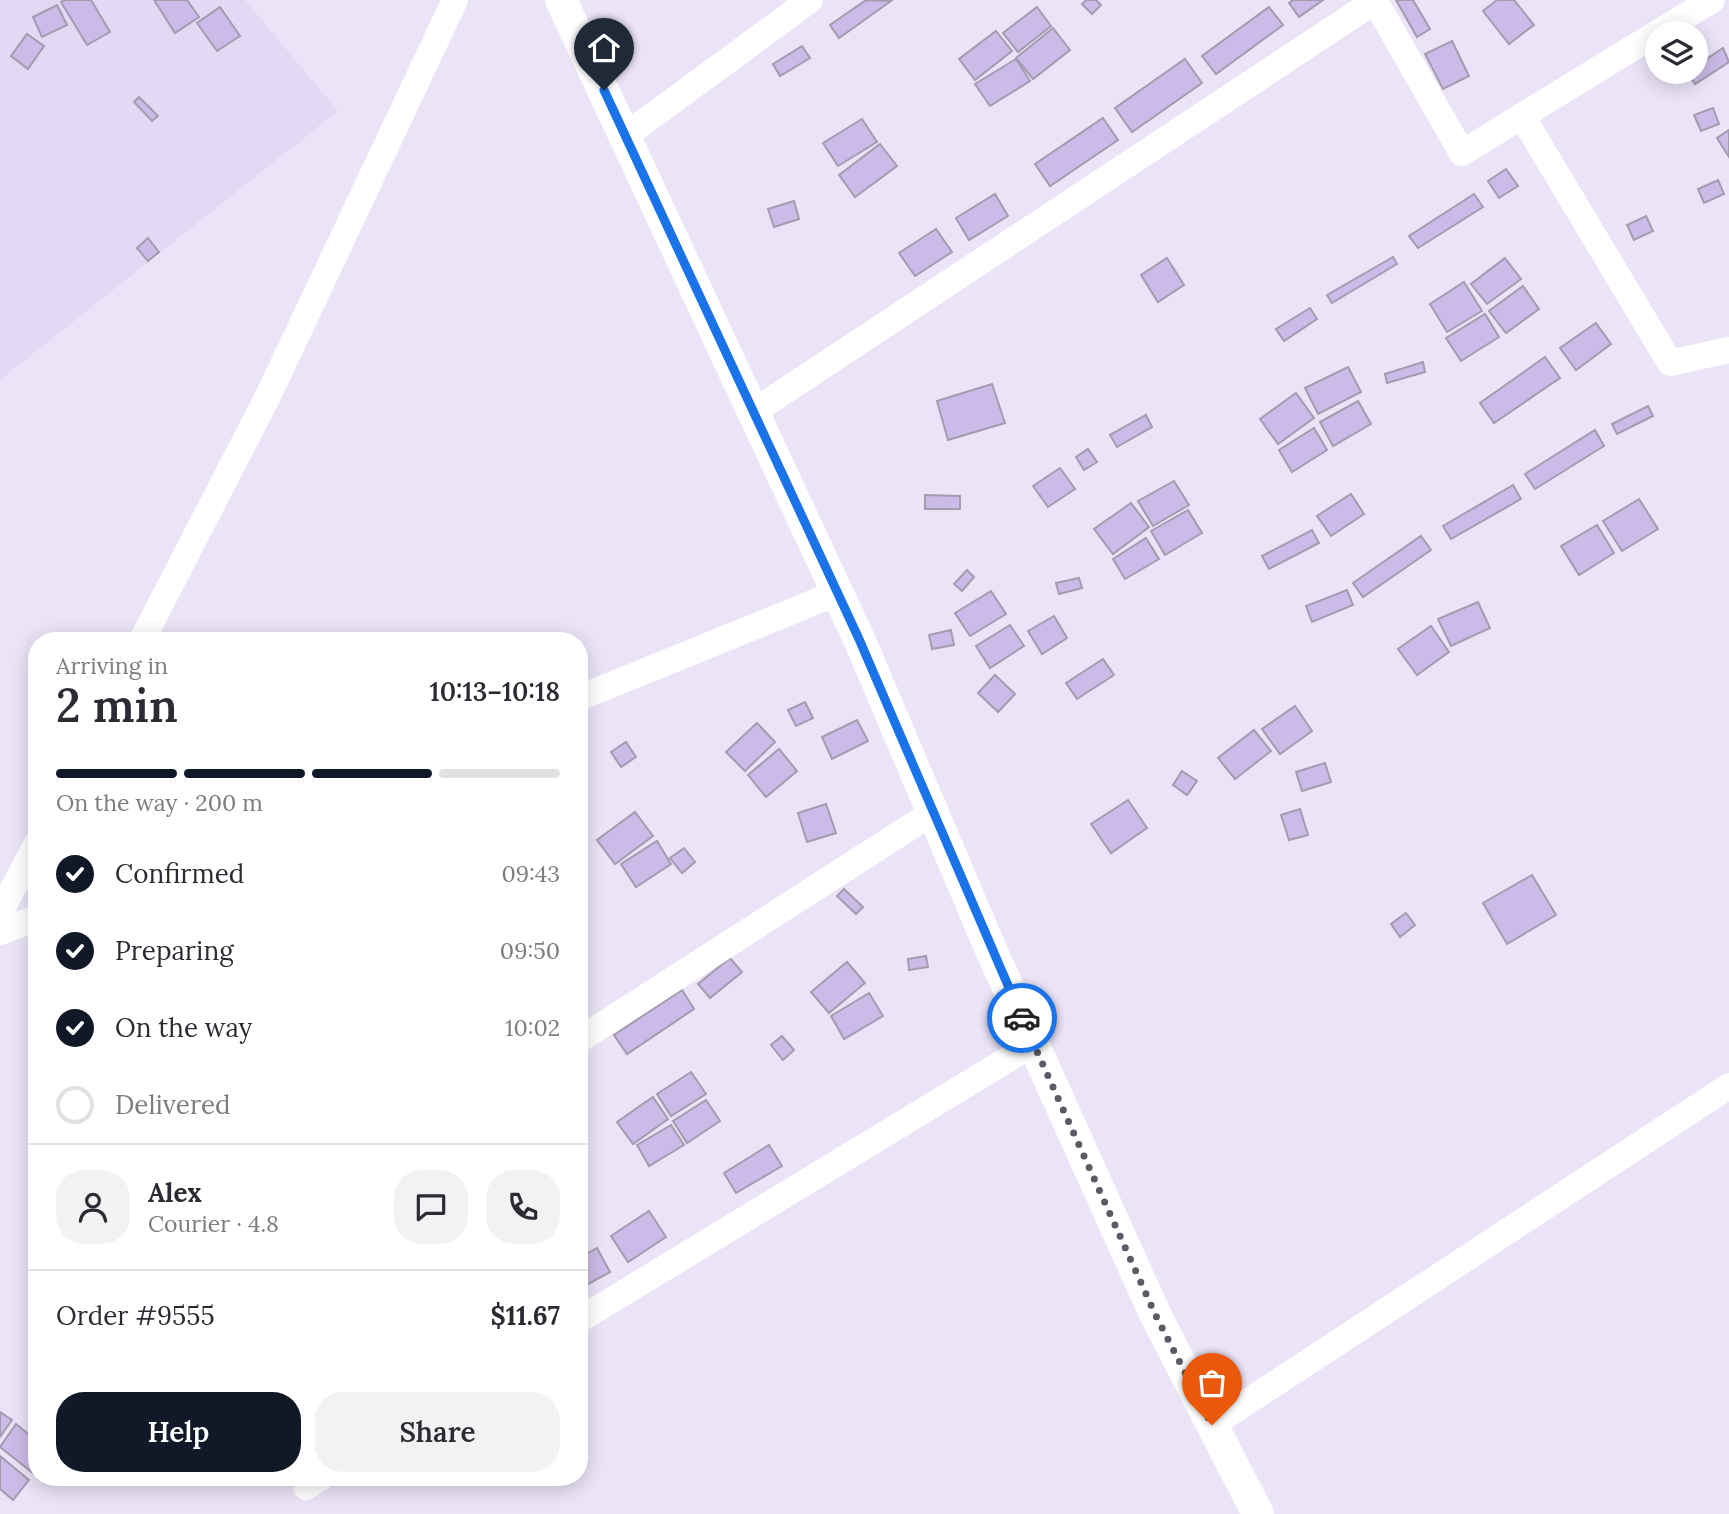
<!DOCTYPE html>
<meta charset="utf-8">
<style>
:root{--surface:#fff;--page:#f2f2f3;--text:#2b2b33;--muted:#7c7c81;--line:#e1e1e2;--accent:#111827}
body{margin:0;font-family:Lora,serif;background:var(--page);color:var(--text);height:100vh;display:flex;flex-direction:column;font-size:26px;white-space:nowrap}
*{box-sizing:border-box;margin:0}
p{font-size:23px;color:var(--muted)}
.icon{flex:none;width:38px;height:38px;fill:none;stroke:currentColor;stroke-width:2;stroke-linecap:round;stroke-linejoin:round}
.map{position:relative;flex:1;overflow:hidden}
.details{position:absolute;left:28px;top:632px;width:560px;height:854px;display:flex;flex-direction:column;background:var(--surface);border-radius:28px;box-shadow:0 4px 18px #0003}
.details>*{flex:none}
.fabs{position:absolute;left:1645px;top:21px;display:grid;gap:14px}
.fabs a{display:grid;place-items:center;width:63px;height:63px;border-radius:50%;background:var(--surface);box-shadow:0 4px 18px #0003;font-size:35px}
.pin{position:absolute;display:grid;place-items:center;width:60px;height:60px;color:#fff;margin:-72px -30px;border-radius:50% 50% 50% 0;rotate:-45deg;box-shadow:0 0 7px #0007}
.pin .icon{rotate:45deg}
.courier{position:absolute;display:grid;place-items:center;width:70px;height:70px;margin:-35px;border:5px solid #1a73e8;border-radius:50%;background:#fff;color:#222;box-shadow:0 2px 9px #0007}
.summary em{font-style:normal;font-weight:600}
.summary div{display:flex;flex-direction:column-reverse}
.summary{display:flex;align-items:center;justify-content:space-between;height:119px;padding:0 28px}
h1{font-size:46px;font-weight:600;line-height:52px}
.bar{display:grid;grid-template-columns:repeat(4,1fr);gap:10px 7px;align-content:center;height:84px;padding:0 28px}
.bar i{height:9px;border-radius:5px;background:var(--line)}
.bar .on{background:var(--accent)}
.bar p{grid-column:span 4}
.line{display:flex;align-items:center;gap:18px;padding:0 28px;border-top:2px solid var(--line)}
.line div{flex:1}
.round{display:grid;place-items:center;flex:none;width:74px;height:74px;border-radius:28px;background:var(--page)}
ol{padding:0 28px;list-style:none}
li{display:flex;align-items:center;gap:21px;height:77px}
li p{margin-inline-start:auto}
li .icon{padding:7px;border-radius:50%;background:var(--accent);color:#fff;stroke-width:4}
li:last-child{color:var(--muted)}
li i{width:38px;height:38px;border:4px solid var(--line);border-radius:50%}
.button{display:flex;gap:14px;margin-top:auto;padding:14px 28px}
.button a{flex:1;height:80px;border-radius:28px;background:var(--accent);color:#fff;font-size:28px;font-weight:600;line-height:80px;text-align:center}
.button a+a{background:var(--page);color:var(--text)}
.map>svg:first-child{display:block}
</style>
<div class="map">
<svg width="1729" height="1514" viewBox="0 0 1729 1514">
<rect width="100%" height="100%" fill="#ebe4f8"/>
<polygon fill="#e3d9f4" points="0,0 245,0 338,111 0,380"/>
<g fill="#ccbbe8" stroke="#a39caf" stroke-width="2">
<polygon points="65,0 91,0 110,32 87,45 61,2"/>
<polygon points="154,0 187,0 199,17 175,33"/>
<polygon points="866,0 891,1 839,38 830,25"/>
<polygon points="1086,0 1096,0 1101,5 1092,14 1082,4"/>
<polygon points="1293,0 1323,0 1299,17 1289,3"/>
<polygon points="1396,0 1413,0 1430,29 1417,37"/>
<polygon points="1497,0 1514,0 1534,25 1509,44 1483,11"/>
<polygon points="57,5 67,25 42,37 33,17"/>
<polygon points="220,7 240,36 217,51 197,23"/>
<polygon points="1037,7 1051,26 1018,52 1003,33"/>
<polygon points="1269,7 1283,25 1216,74 1202,56"/>
<polygon points="1053,28 1070,50 1033,79 1016,58"/>
<polygon points="996,31 1012,51 975,80 959,59"/>
<polygon points="27,34 44,46 28,69 11,56"/>
<polygon points="1452,41 1469,76 1443,89 1425,54"/>
<polygon points="802,46 810,58 780,76 773,64"/>
<polygon points="1723,48 1729,62 1695,84 1687,72 1696,72 1696,66"/>
<polygon points="1016,59 1030,81 990,106 975,84"/>
<polygon points="1185,59 1202,83 1132,132 1115,108"/>
<polygon points="139,97 158,116 152,121 134,102"/>
<polygon points="1713,108 1719,124 1701,131 1694,115"/>
<polygon points="1103,118 1118,140 1050,186 1035,164"/>
<polygon points="862,119 877,142 838,166 823,143"/>
<polygon points="1729,130 1729,157 1717,138"/>
<polygon points="880,144 897,166 855,197 839,175"/>
<polygon points="1506,169 1518,186 1499,198 1488,181"/>
<polygon points="1718,180 1724,194 1704,203 1698,189"/>
<polygon points="995,194 1008,216 969,240 956,218"/>
<polygon points="1474,194 1483,207 1418,248 1409,236"/>
<polygon points="794,201 799,219 774,227 768,209"/>
<polygon points="1646,216 1653,231 1634,240 1627,225"/>
<polygon points="936,229 952,252 915,276 899,253"/>
<polygon points="148,238 159,252 148,261 137,248"/>
<polygon points="1393,257 1397,264 1332,303 1327,295"/>
<polygon points="1167,258 1184,285 1158,302 1141,275"/>
<polygon points="1505,258 1521,279 1487,304 1471,284"/>
<polygon points="1464,282 1482,311 1447,332 1430,304"/>
<polygon points="1523,286 1539,309 1506,333 1489,311"/>
<polygon points="1310,308 1317,319 1284,341 1276,329"/>
<polygon points="1485,314 1499,337 1461,361 1446,338"/>
<polygon points="1596,323 1611,344 1576,370 1560,348"/>
<polygon points="1545,357 1560,378 1494,423 1480,403"/>
<polygon points="1423,362 1425,372 1387,383 1385,374"/>
<polygon points="1348,367 1361,392 1318,414 1305,388"/>
<polygon points="992,384 1005,423 948,440 937,401"/>
<polygon points="1296,393 1314,418 1278,444 1260,419"/>
<polygon points="1358,401 1371,424 1333,446 1320,422"/>
<polygon points="1648,406 1653,416 1617,434 1612,424"/>
<polygon points="1146,415 1152,427 1117,447 1110,435"/>
<polygon points="1314,428 1327,450 1292,472 1279,450"/>
<polygon points="1595,430 1604,446 1535,489 1525,474"/>
<polygon points="1088,449 1097,462 1084,470 1076,457"/>
<polygon points="1060,468 1075,489 1048,507 1033,486"/>
<polygon points="1174,481 1189,505 1153,526 1138,501"/>
<polygon points="1513,485 1521,499 1451,539 1443,526"/>
<polygon points="1351,494 1364,514 1331,536 1317,516"/>
<polygon points="925,495 960,496 960,509 925,509"/>
<polygon points="1639,499 1658,529 1622,551 1603,521"/>
<polygon points="1131,503 1149,527 1113,554 1094,529"/>
<polygon points="1188,510 1202,533 1165,555 1151,531"/>
<polygon points="1597,525 1614,553 1579,575 1561,546"/>
<polygon points="1312,530 1319,543 1269,569 1262,556"/>
<polygon points="1421,536 1431,550 1363,597 1353,583"/>
<polygon points="1146,538 1159,559 1125,579 1113,559"/>
<polygon points="967,570 974,577 962,591 954,584"/>
<polygon points="1079,578 1082,588 1059,594 1056,583"/>
<polygon points="1347,590 1353,605 1312,622 1306,606"/>
<polygon points="991,591 1006,614 970,636 955,613"/>
<polygon points="1478,602 1490,628 1451,646 1438,619"/>
<polygon points="1054,616 1067,638 1042,654 1028,631"/>
<polygon points="1010,625 1024,646 990,668 976,646"/>
<polygon points="1431,626 1449,652 1417,675 1398,649"/>
<polygon points="951,630 954,645 932,649 929,635"/>
<polygon points="1103,659 1114,675 1077,699 1066,683"/>
<polygon points="995,675 1015,694 998,712 978,693"/>
<polygon points="805,702 813,718 796,726 788,710"/>
<polygon points="1295,706 1312,731 1280,754 1262,729"/>
<polygon points="857,720 868,741 832,759 822,737"/>
<polygon points="757,723 775,742 745,771 726,752"/>
<polygon points="1254,730 1271,751 1235,779 1218,758"/>
<polygon points="626,742 636,757 621,767 611,752"/>
<polygon points="779,749 797,771 766,797 748,775"/>
<polygon points="1325,763 1331,782 1302,791 1296,772"/>
<polygon points="1182,771 1197,781 1187,795 1173,785"/>
<polygon points="1128,800 1147,828 1111,853 1091,824"/>
<polygon points="826,804 836,833 807,842 798,813"/>
<polygon points="1300,809 1308,835 1289,840 1281,815"/>
<polygon points="635,812 653,836 615,864 597,840"/>
<polygon points="657,841 671,864 636,887 621,864"/>
<polygon points="684,848 695,862 682,873 670,858"/>
<polygon points="1532,875 1556,915 1507,944 1483,903"/>
<polygon points="844,889 863,907 856,914 837,896"/>
<polygon points="1406,913 1415,925 1400,937 1391,924"/>
<polygon points="926,956 928,967 909,970 908,959"/>
<polygon points="730,958 742,972 710,998 698,984"/>
<polygon points="847,962 865,983 829,1013 811,992"/>
<polygon points="682,990 694,1009 627,1054 614,1035"/>
<polygon points="869,993 883,1016 844,1039 831,1016"/>
<polygon points="782,1036 794,1050 783,1060 771,1045"/>
<polygon points="691,1072 706,1094 671,1116 657,1094"/>
<polygon points="653,1097 668,1119 633,1144 617,1122"/>
<polygon points="706,1100 720,1121 687,1143 673,1121"/>
<polygon points="671,1125 684,1145 649,1166 637,1145"/>
<polygon points="769,1145 782,1166 736,1193 724,1173"/>
<polygon points="649,1211 666,1237 628,1262 611,1236"/>
<polygon points="597,1248 610,1272 579,1289 579,1258"/>
<polygon points="0,1412 12,1420 0,1437"/>
<polygon points="16,1424 37,1441 37,1471 34,1474 0,1447"/>
<polygon points="0,1456 29,1480 13,1500 0,1489"/>
</g>
<g fill="none" stroke-linecap="round" stroke-linejoin="round">
<g stroke="#fff" stroke-width="26">
<polyline points="1657,33 1712,0"/>
<polyline points="1522,116 1670,363 1729,350"/>
<polyline points="625,136 810,0"/>
<polyline points="753,412 1375,1 1462,153 1657,33"/>
<polyline points="142,640 268,396 455,0"/>
<polyline points="579,698 837,593"/>
<polyline points="0,913 37,843"/>
<polyline points="0,932 37,918"/>
<polyline points="579,1040 932,813"/>
<polyline points="579,1320 1033,1044"/>
<polyline points="1212,1425 1729,1086"/>
<polyline points="306,1487 322,1477"/>
</g>
<polyline stroke="#fff" stroke-width="32" points="561,0 859,639 992,952 1155,1314 1258,1514"/>
</g>
<g fill="none" stroke-linecap="round" stroke-linejoin="round">
<polyline stroke="#5e5a65" stroke-width="7" stroke-dasharray="0 12.6" points="1022,1018 1155,1314 1212,1425"/>
<polyline stroke="#1a73e8" stroke-width="9" points="604,90 859,639 1022,1018"/>
</g>
</svg>
<div class="fabs">
<a><svg class="icon" aria-label="layers" viewBox="0 0 24 24"><path d="M12 4l9 5-9 5-9-5zM3 14l9 5 9-5"/></svg></a>
</div>
<div class="pin" style="left:1212px;top:1425px;background:#ea580c"><svg class="icon" aria-label="bag" viewBox="0 0 24 24"><path d="M5 8h14l-1 12H6zM9 8a3 3 0 0 1 6 0"/></svg></div>
<div class="pin" style="left:604px;top:90px;background:#1f2937"><svg class="icon" aria-label="home" viewBox="0 0 24 24"><path d="M3 11l9-7 9 7M6 9v11h12V9"/></svg></div>
<div class="courier" style="left:1022px;top:1018px"><svg class="icon" aria-label="car" viewBox="0 0 24 24"><path d="M5 17H2v-5l4-1 3-4h7l3 4 3 1v5h-3M9 17h6M6 11h13"/><circle cx="7" cy="17" r="2"/><circle cx="17" cy="17" r="2"/></svg></div>
<section class="details">
<div class="summary"><div><h1>2 min</h1><p>Arriving in</p></div><em>10:13–10:18</em></div>
<div class="bar"><i class="on"></i><i class="on"></i><i class="on"></i><i></i><p>On the way · 200 m</p></div>
<ol>
<li><svg class="icon" aria-label="check" viewBox="0 0 24 24"><path d="M5 12l5 5 9-10"/></svg>Confirmed<p>09:43</p></li>
<li><svg class="icon" aria-label="check" viewBox="0 0 24 24"><path d="M5 12l5 5 9-10"/></svg>Preparing<p>09:50</p></li>
<li><svg class="icon" aria-label="check" viewBox="0 0 24 24"><path d="M5 12l5 5 9-10"/></svg>On the way<p>10:02</p></li>
<li><i></i>Delivered</li>
</ol>
<div class="line" style="height:126px"><a class="round"><svg class="icon" aria-label="person" viewBox="0 0 24 24"><circle cx="12" cy="8" r="4"/><path d="M4 21q1-7 8-7t8 7"/></svg></a><div><b>Alex</b><p>Courier · 4.8</p></div><a class="round"><svg class="icon" aria-label="chat" viewBox="0 0 24 24"><path d="M4 5h16v11H9l-5 4z"/></svg></a><a class="round"><svg class="icon" aria-label="phone" viewBox="0 0 24 24"><path d="M5 4h4l2 5-3 2q2 4 5 5l2-3 5 2v4C11 20 4 13 5 4z"/></svg></a></div>
<div class="line" style="height:91px"><div>Order #9555</div><b>$11.67</b></div>
<div class="button"><a>Help</a><a>Share</a></div>
</section>
</div>
